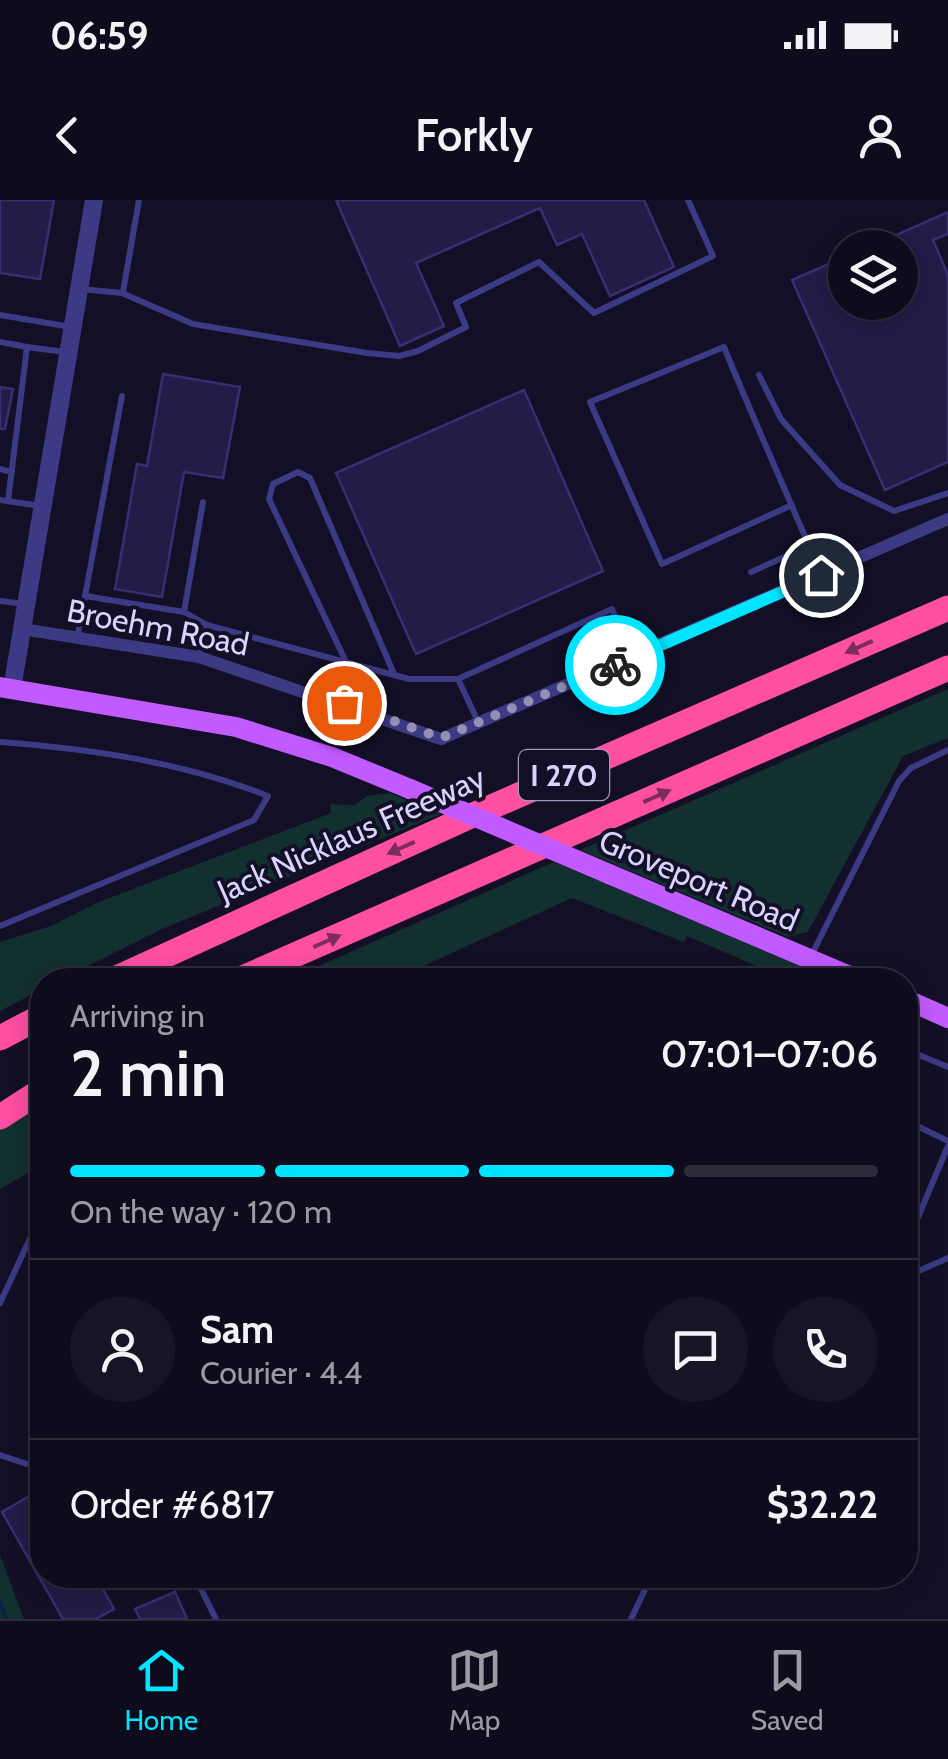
<!DOCTYPE html>
<meta charset="utf-8">
<style>
:root{--surface:#0e0b1c;--page:#171425;--text:#f1f3f6;--muted:#9b9ba3;--line:#2e2b3b;--accent:#00e5ff}
body{margin:0;font-family:Cabin,sans-serif;background:var(--page);color:var(--text);height:100vh;display:flex;flex-direction:column;font-size:38px;white-space:nowrap}
*{box-sizing:border-box;margin:0}
p{font-size:32px;color:var(--muted)}
.icon{flex:none;width:55px;height:55px;fill:none;stroke:currentColor;stroke-width:2;stroke-linecap:round;stroke-linejoin:round}
.map{position:relative;flex:1;overflow:hidden}
.sheet{position:absolute;left:30px;top:768px;width:888px;height:620px;display:flex;flex-direction:column;background:var(--surface);border-radius:40px;box-shadow:0 5px 25px #0003,0 0 0 2px var(--line)}
.sheet>*{flex:none}
.tools{position:absolute;left:828px;top:30px;display:grid;gap:20px}
.tools a{display:grid;place-items:center;width:90px;height:90px;border-radius:50%;background:var(--surface);box-shadow:0 5px 25px #0003,0 0 0 2px var(--line);font-size:50px}
.pin{position:absolute;display:grid;place-items:center;width:85px;height:85px;color:#fff;margin:-42px;border:5px solid #fff;border-radius:50%;box-shadow:0 2px 10px #0007}
.courier{position:absolute;display:grid;place-items:center;width:100px;height:100px;margin:-50px;border:8px solid #00e5ff;border-radius:50%;background:#fff;color:#222;box-shadow:0 2px 12px #0007}
.head em{font-style:normal;font-weight:600}
.head div{display:flex;flex-direction:column-reverse}
.head{display:flex;align-items:center;justify-content:space-between;height:170px;padding:0 40px}
h1{font-size:65px;font-weight:600;line-height:75px}
.bar{display:grid;grid-template-columns:repeat(4,1fr);gap:15px 10px;align-content:center;height:120px;padding:0 40px}
.bar i{height:12px;border-radius:8px;background:var(--line)}
.bar .active{background:var(--accent)}
.bar p{grid-column:span 4}
.line{display:flex;align-items:center;gap:25px;padding:0 40px;border-top:2px solid var(--line)}
.line div{flex:1}
.round{display:grid;place-items:center;flex:none;width:105px;height:105px;border-radius:52px;background:var(--page)}
.status{display:flex;justify-content:space-between;align-items:center;height:70px;padding:0 50px;background:var(--surface);direction:ltr}
.status svg{height:28px;fill:currentColor}
header{display:flex;justify-content:space-between;align-items:center;height:130px;padding:0 40px;background:var(--surface);font-size:45px;font-weight:600}
.tabs{display:flex;justify-content:space-around;align-items:center;height:140px;border-top:2px solid var(--line);background:var(--surface);font-size:28px;color:var(--muted)}
.tabs a{display:grid;justify-items:center;gap:5px}
.tabs .active{color:var(--accent)}
.map>svg:first-child{display:block}
</style>
<div class="status"><b>06:59</b><svg viewBox="0 0 49 12"><path d="M0 12V9h3v3zM5 12V6h3v6zM10 12V3h3v9zM15 12V0h3v12zM26 1h20v11H26zM47 4h2v5h-2z"/></svg></div>
<header><svg class="icon" aria-label="back" viewBox="0 0 24 24"><path d="M15 5l-7 7 7 7"/></svg>Forkly<svg class="icon" aria-label="person" viewBox="0 0 24 24"><circle cx="12" cy="8" r="4"/><path d="M4 21q1-7 8-7t8 7"/></svg></header>
<div class="map">
<svg width="948" height="1419" viewBox="0 0 948 1419">
<rect width="100%" height="100%" fill="#130f26"/>
<g fill="#12302f">
<polygon points="948,489 948,538 903,556 808,732 788,737 580,650"/>
<polygon points="390,593 441,614 162,729 59,780 42,780 42,789 0,811 0,742 51,726 99,702 331,613 330,604 355,605 367,596"/>
<polygon points="554,662 834,780 789,780 687,736 684,742 572,698 393,780 287,780"/>
<polygon points="42,903 42,965 0,989 0,929"/>
<polygon points="0,1355 24,1419 0,1419"/>
</g>
<g fill="none" stroke-linecap="round" stroke-linejoin="round">
<polyline stroke="#0c2248" stroke-width="4" points="0,1403 6,1419"/>
</g>
<g fill="#241b47" stroke="#3b2d73" stroke-width="2.5">
<polygon points="0,0 54,0 40,79 0,73"/>
<polygon points="336,0 644,0 674,67 610,96 582,34 557,45 540,8 416,63 444,126 400,146"/>
<polygon points="948,12 948,34 933,40 948,75 948,262 885,290 792,80 845,57 845,102 900,102 900,48 867,48"/>
<polygon points="163,174 240,187 223,278 184,272 162,397 115,389 137,264 147,266"/>
<polygon points="0,187 13,189 5,229 0,229"/>
<polygon points="524,190 603,371 416,454 336,273"/>
<polygon points="42,1289 42,1375 95,1375 114,1409 96,1419 63,1419 2,1312"/>
<polygon points="175,1392 187,1419 140,1419 135,1409"/>
</g>
<g fill="none" stroke-linecap="round" stroke-linejoin="round">
<g stroke="#3d3a85" stroke-width="6">
<polyline points="80,89 122,93 193,124 367,153 399,156 418,151 466,127 456,103 539,62 594,113 713,56 688,0"/>
<polyline points="123,92 139,0"/>
<polyline points="0,115 71,127"/>
<polyline points="0,142 27,147"/>
<polyline points="759,175 781,219 840,285 894,311 948,293"/>
<polyline points="122,196 85,396 184,412 207,425 409,479 458,479 612,409 633,456"/>
<polyline points="0,269 12,272"/>
<polyline points="0,300 41,306"/>
<polyline points="8,301 27,147 65,152"/>
<path d="M792,305L662,364L590,202L724,147C755,223 789,298 821,374"/>
<polyline points="751,372 809,346"/>
<polyline points="0,401 25,404"/>
<polyline points="184,412 203,302"/>
<polyline points="77,438 85,396"/>
<polyline points="199,457 207,425"/>
<polyline points="346,462 269,299 273,284 298,272 310,278 394,474"/>
<polyline points="458,479 479,524"/>
<path d="M0,542C92,549 182,562 268,596L254,620L0,726"/>
<polyline points="810,758 899,581 911,568 948,550"/>
<polyline points="905,816 905,831"/>
<polyline points="905,885 919,855 948,867"/>
<polyline points="905,920 948,941"/>
<polyline points="905,1048 948,946"/>
<polyline points="905,1077 948,1058"/>
<polyline points="0,1103 42,1013"/>
<polyline points="0,1255 42,1269"/>
<polyline points="194,1375 216,1419"/>
<polyline points="631,1419 652,1375"/>
</g>
<polyline stroke="#3d3a85" stroke-width="12" points="22,429 199,457 441,539 948,319"/>
<polyline stroke="#3d3a85" stroke-width="18" points="12,489 94,0"/>
<g stroke="#c25bff" stroke-width="20">
<polyline points="0,487 236,527 332,557 410,589"/>
<polyline points="609,674 859,780"/>
<polyline points="905,799 948,818"/>
</g>
<g stroke="#ff4fa3" stroke-width="25">
<polyline points="112,780 473,615 948,408"/>
<polyline points="238,780 948,468"/>
<polyline points="0,838 42,816"/>
<polyline points="0,917 42,890"/>
</g>
<polyline stroke="#c25bff" stroke-width="20" points="410,589 609,674"/>
</g>
<defs><path id="oneway-solid" d="M-6-.8H1V-3.2L6.5 0L1 3.2V.8H-6Z" transform="scale(2.5)"/></defs>
<g fill="#7d2c5e">
<use href="#oneway-solid" transform="translate(859 447) rotate(156)"/>
<use href="#oneway-solid" transform="translate(657 596) rotate(-24)"/>
<use href="#oneway-solid" transform="translate(401 648) rotate(156)"/>
<use href="#oneway-solid" transform="translate(327 741) rotate(-24)"/>
</g>
<g fill="none" stroke-linecap="round" stroke-linejoin="round">
<polyline stroke="#948fb3" stroke-width="10" stroke-dasharray="0 18" points="344,503 441,538 615,465"/>
<polyline stroke="#00e5ff" stroke-width="12" points="615,465 821,375"/>
</g>
<g text-anchor="middle" dominant-baseline="central" stroke-width="8" stroke-linejoin="round" paint-order="stroke">
<rect fill="#130f26" stroke="#9e99be" stroke-width="2.5" x="519" y="550" width="90" height="50" rx="8"/>
<g font-size="30" font-weight="bold" fill="#d9d4ff">
<text x="564" y="575">I 270</text>
</g>
<g font-size="32" fill="#d9d4ff" stroke="#130f26">
<text transform="translate(158 427) rotate(11)">Broehm Road</text>
<text transform="translate(351 634) rotate(-24)">Jack Nicklaus Freeway</text>
<text transform="translate(699 680) rotate(23)">Groveport Road</text>
</g>
</g>
</svg>
<div class="tools">
<a><svg class="icon" aria-label="layers" viewBox="0 0 24 24"><path d="M12 4l9 5-9 5-9-5zM3 14l9 5 9-5"/></svg></a>
</div>
<div class="pin" style="left:344px;top:503px;background:#ea580c"><svg class="icon" aria-label="bag" viewBox="0 0 24 24"><path d="M5 8h14l-1 12H6zM9 8a3 3 0 0 1 6 0"/></svg></div>
<div class="pin" style="left:821px;top:375px;background:#1f2937"><svg class="icon" aria-label="home" viewBox="0 0 24 24"><path d="M3 11l9-7 9 7M6 9v11h12V9"/></svg></div>
<div class="courier" style="left:615px;top:465px"><svg class="icon" aria-label="bike" viewBox="0 0 24 24"><circle cx="6" cy="16" r="4"/><circle cx="18" cy="16" r="4"/><path d="M6 16l4-8h5l3 8M10 8l3 8H6M13 5h3"/></svg></div>
<section class="sheet">
<div class="head"><div><h1>2 min</h1><p>Arriving in</p></div><em>07:01–07:06</em></div>
<div class="bar"><i class="active"></i><i class="active"></i><i class="active"></i><i></i><p>On the way · 120 m</p></div>
<div class="line" style="height:180px"><a class="round"><svg class="icon" aria-label="person" viewBox="0 0 24 24"><circle cx="12" cy="8" r="4"/><path d="M4 21q1-7 8-7t8 7"/></svg></a><div><b>Sam</b><p>Courier · 4.4</p></div><a class="round"><svg class="icon" aria-label="chat" viewBox="0 0 24 24"><path d="M4 5h16v11H9l-5 4z"/></svg></a><a class="round"><svg class="icon" aria-label="phone" viewBox="0 0 24 24"><path d="M5 4h4l2 5-3 2q2 4 5 5l2-3 5 2v4C11 20 4 13 5 4z"/></svg></a></div>
<div class="line" style="height:130px"><div>Order #6817</div><b>$32.22</b></div>
</section>
</div>
<nav class="tabs">
<a class="active"><svg class="icon" aria-label="home" viewBox="0 0 24 24"><path d="M3 11l9-7 9 7M6 9v11h12V9"/></svg>Home</a>
<a><svg class="icon" aria-label="map" viewBox="0 0 24 24"><path d="M3 6l6-2 6 2 6-2v14l-6 2-6-2-6 2zM9 4v14M15 6v14"/></svg>Map</a>
<a><svg class="icon" aria-label="saved" viewBox="0 0 24 24"><path d="M7 4h10v16l-5-4-5 4z"/></svg>Saved</a>
</nav>
